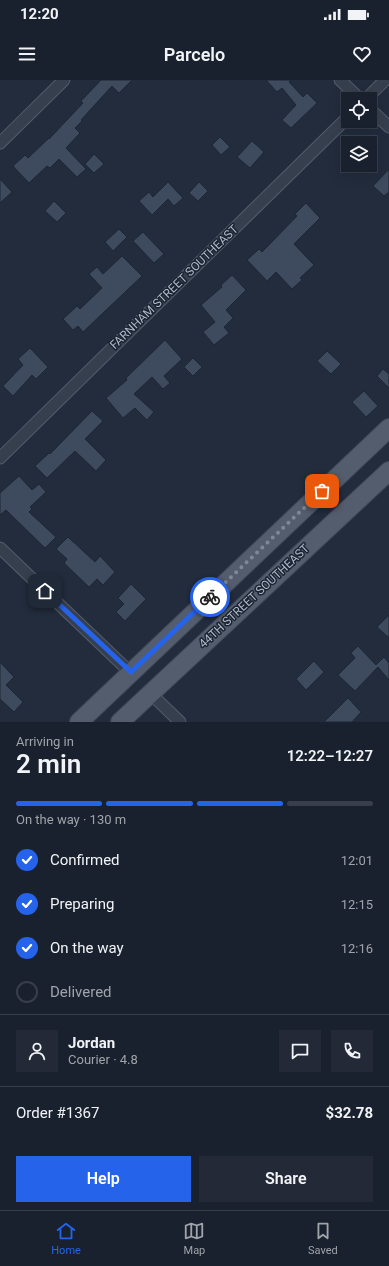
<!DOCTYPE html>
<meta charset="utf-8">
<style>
:root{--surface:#1a212e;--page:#232936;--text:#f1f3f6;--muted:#9fa3aa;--line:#383e4a;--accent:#2563eb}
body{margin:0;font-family:Roboto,sans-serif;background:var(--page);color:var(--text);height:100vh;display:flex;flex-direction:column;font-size:15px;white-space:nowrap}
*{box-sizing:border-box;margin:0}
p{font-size:13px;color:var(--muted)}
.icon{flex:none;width:22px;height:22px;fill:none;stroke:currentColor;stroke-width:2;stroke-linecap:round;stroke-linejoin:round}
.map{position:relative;height:642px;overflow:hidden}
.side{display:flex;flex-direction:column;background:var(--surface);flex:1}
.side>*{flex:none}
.buttons{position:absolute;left:341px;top:12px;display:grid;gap:8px}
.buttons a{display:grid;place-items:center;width:36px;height:36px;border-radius:0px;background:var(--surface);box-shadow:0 4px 16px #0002,0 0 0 1px var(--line);font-size:20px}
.pin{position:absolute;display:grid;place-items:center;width:34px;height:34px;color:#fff;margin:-17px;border-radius:8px;box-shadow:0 2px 6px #0006}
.courier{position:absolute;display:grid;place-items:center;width:40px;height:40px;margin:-20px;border:3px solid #2563eb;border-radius:50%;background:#fff;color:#222;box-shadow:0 1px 5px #0007}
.headline em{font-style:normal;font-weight:600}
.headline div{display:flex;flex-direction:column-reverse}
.headline{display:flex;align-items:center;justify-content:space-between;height:68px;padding:0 16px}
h1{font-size:26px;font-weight:600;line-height:30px}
.bar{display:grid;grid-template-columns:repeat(4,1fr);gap:6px 4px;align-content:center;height:48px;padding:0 16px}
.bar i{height:5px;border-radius:3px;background:var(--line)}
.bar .active{background:var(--accent)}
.bar p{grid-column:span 4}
.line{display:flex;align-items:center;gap:10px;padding:0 16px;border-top:1px solid var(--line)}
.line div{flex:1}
.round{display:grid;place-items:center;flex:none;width:42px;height:42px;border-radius:0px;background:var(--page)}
ol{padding:0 16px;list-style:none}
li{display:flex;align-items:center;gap:12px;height:44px}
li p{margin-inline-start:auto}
li .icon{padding:4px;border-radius:50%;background:var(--accent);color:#fff;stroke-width:4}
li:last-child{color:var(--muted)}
li i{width:22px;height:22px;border:2px solid var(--line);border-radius:50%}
.primary-button{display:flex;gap:8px;margin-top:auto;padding:8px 16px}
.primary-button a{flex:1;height:46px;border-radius:0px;background:var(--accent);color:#fff;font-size:16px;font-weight:600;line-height:46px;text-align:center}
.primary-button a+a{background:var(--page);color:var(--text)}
.status{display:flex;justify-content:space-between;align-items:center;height:28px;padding:0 20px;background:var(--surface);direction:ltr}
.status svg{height:11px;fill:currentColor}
header{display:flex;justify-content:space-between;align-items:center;height:52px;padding:0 16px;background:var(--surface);font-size:18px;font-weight:600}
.dock{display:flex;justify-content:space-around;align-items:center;height:56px;border-top:1px solid var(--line);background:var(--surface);font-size:11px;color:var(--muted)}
.dock a{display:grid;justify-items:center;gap:2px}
.dock .active{color:var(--accent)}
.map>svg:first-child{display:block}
</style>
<div class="status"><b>12:20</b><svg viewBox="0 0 49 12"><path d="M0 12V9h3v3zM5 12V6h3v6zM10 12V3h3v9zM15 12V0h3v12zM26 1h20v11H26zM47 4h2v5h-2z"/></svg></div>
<header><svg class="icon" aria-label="menu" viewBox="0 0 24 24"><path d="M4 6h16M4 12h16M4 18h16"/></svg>Parcelo<svg class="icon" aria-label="heart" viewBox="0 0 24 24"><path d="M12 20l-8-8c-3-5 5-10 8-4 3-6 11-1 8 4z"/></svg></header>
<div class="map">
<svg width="389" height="642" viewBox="0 0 389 642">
<rect width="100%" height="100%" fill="#222c3d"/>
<g fill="#3e4a5d" stroke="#1d2634">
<polygon points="101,0 132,0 119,13 112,6 81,40 82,41 75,48 80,53 66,68 86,89 77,97 59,79 50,88 47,86 29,103 13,86 25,75 28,78 49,58 49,59 83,23 81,21"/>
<polygon points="266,0 291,0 289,2 303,17 307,13 317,23 291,48 282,40 296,25 282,8 277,12"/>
<polygon points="220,57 230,67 221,75 212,65"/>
<polygon points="252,61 264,72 250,88 237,77"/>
<polygon points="94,74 104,84 94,93 85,84"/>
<polygon points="389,89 389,112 384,116 373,106"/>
<polygon points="0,99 12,112 0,123"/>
<polygon points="168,102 183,118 174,126 168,119 152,135 139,121 149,112 153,117"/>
<polygon points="199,102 208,111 198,121 189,113"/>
<polygon points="54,121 66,133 57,142 45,131"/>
<polygon points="306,123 320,138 294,164 314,185 300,198 302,200 292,209 276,192 267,201 247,180 259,169 262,172 297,136 295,134"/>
<polygon points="119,149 127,157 113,171 105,162"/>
<polygon points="143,152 164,174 154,183 133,161"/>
<polygon points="122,176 142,196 83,252 78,246 73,250 63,239 77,226 80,229 102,208 89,194 97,187 103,194"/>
<polygon points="232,195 246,210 226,230 233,238 224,247 229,253 214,265 203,252 215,242 201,225 222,207 221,205"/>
<polygon points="165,260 182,279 164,296 170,303 163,309 152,297 134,314 154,332 147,340 135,328 123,338 106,318 127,300 126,298"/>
<polygon points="30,268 48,287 36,299 32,295 13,316 3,306 23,285 18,279"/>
<polygon points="327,271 341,284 331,294 317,281"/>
<polygon points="193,278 202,287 193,296 184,287"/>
<polygon points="383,289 389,294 389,308 377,296"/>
<polygon points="364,311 378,326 366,337 352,322"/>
<polygon points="92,331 103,341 85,359 106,380 96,391 75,371 47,398 35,386 49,373 50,374"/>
<polygon points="19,396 32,410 39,404 46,412 30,427 32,429 29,432 56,457 45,468 6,430 0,435 0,413"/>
<polygon points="68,457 95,482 100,476 115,492 103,505 97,499 89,507 64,483 67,479 56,469"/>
<polygon points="131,504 146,519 125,541 116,532 124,524 118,518"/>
<polygon points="389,535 389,558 377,547"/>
<polygon points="358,566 376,585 384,577 389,583 389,600 378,587 355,611 338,595 355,578 351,573"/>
<polygon points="314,581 324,592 306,610 296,599"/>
<polygon points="0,582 14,597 6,605 23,622 14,632 0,619"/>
<polygon points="348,618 361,632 352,642 324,642"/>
</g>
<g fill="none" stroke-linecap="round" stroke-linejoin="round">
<defs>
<g id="street">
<polyline points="340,0 360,19"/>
<polyline points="366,19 385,0"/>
<polyline points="370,29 389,47"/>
<polyline points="0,63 64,0"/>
<polyline points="0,378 348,37"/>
<polyline points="0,468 131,593"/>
<polyline points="150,613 180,642"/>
</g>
<g id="primary">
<polyline points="79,642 389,348"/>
<polyline points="120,642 389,391"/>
</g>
</defs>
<use href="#street" stroke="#545c6b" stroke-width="13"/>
<use href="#primary" stroke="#3f4856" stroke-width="20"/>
<use href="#street" stroke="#363f4d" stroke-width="11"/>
<use href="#primary" stroke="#545d6d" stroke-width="18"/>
</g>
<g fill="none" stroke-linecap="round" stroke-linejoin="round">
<polyline stroke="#7f8898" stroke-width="4" stroke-dasharray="0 7.2" points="210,517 322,411"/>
<polyline stroke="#2563eb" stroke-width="5" points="45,511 131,592 210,517"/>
</g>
<g text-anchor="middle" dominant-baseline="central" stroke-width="3" stroke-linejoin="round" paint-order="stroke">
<g font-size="12" fill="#b1b9c9" stroke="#1b2432">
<text transform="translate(174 207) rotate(-44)">FARNHAM STREET SOUTHEAST</text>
<text transform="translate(254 516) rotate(-43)">44TH STREET SOUTHEAST</text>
</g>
</g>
</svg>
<div class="buttons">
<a><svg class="icon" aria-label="locate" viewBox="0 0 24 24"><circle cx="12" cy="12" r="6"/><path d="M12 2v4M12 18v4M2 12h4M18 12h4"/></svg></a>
<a><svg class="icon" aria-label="layers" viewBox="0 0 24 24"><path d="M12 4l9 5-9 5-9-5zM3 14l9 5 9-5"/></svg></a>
</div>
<div class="pin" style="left:322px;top:411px;background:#ea580c"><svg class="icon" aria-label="bag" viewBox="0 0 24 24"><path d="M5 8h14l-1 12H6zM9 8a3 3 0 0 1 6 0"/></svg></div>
<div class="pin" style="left:45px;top:511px;background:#1f2937"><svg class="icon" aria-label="home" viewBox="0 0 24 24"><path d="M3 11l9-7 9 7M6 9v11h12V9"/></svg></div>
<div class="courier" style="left:210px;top:517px"><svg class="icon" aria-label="bike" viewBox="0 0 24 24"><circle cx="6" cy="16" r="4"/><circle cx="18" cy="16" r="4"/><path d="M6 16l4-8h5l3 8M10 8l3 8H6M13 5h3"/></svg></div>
</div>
<section class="side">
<div class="headline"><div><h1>2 min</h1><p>Arriving in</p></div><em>12:22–12:27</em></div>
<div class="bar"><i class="active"></i><i class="active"></i><i class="active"></i><i></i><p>On the way · 130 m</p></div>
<ol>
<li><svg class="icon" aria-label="check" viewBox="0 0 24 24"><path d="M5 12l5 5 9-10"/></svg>Confirmed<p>12:01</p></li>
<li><svg class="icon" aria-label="check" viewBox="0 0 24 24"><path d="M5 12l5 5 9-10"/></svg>Preparing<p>12:15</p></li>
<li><svg class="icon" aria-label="check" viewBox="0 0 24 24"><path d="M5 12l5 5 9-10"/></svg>On the way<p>12:16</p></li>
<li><i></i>Delivered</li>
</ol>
<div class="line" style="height:72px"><a class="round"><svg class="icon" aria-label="person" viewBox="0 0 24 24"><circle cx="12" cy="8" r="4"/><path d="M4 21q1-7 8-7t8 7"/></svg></a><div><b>Jordan</b><p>Courier · 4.8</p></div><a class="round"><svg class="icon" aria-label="chat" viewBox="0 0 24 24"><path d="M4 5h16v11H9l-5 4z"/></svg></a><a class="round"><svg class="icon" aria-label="phone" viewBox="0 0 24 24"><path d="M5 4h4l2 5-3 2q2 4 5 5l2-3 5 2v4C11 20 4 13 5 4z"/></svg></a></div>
<div class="line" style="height:52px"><div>Order #1367</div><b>$32.78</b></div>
<div class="primary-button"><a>Help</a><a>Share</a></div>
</section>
<nav class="dock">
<a class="active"><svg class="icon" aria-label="home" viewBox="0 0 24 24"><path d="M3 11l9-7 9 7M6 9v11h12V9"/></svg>Home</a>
<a><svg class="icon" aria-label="map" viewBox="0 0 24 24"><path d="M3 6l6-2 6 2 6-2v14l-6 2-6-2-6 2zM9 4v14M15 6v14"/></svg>Map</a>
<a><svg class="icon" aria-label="saved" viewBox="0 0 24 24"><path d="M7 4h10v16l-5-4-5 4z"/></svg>Saved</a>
</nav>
